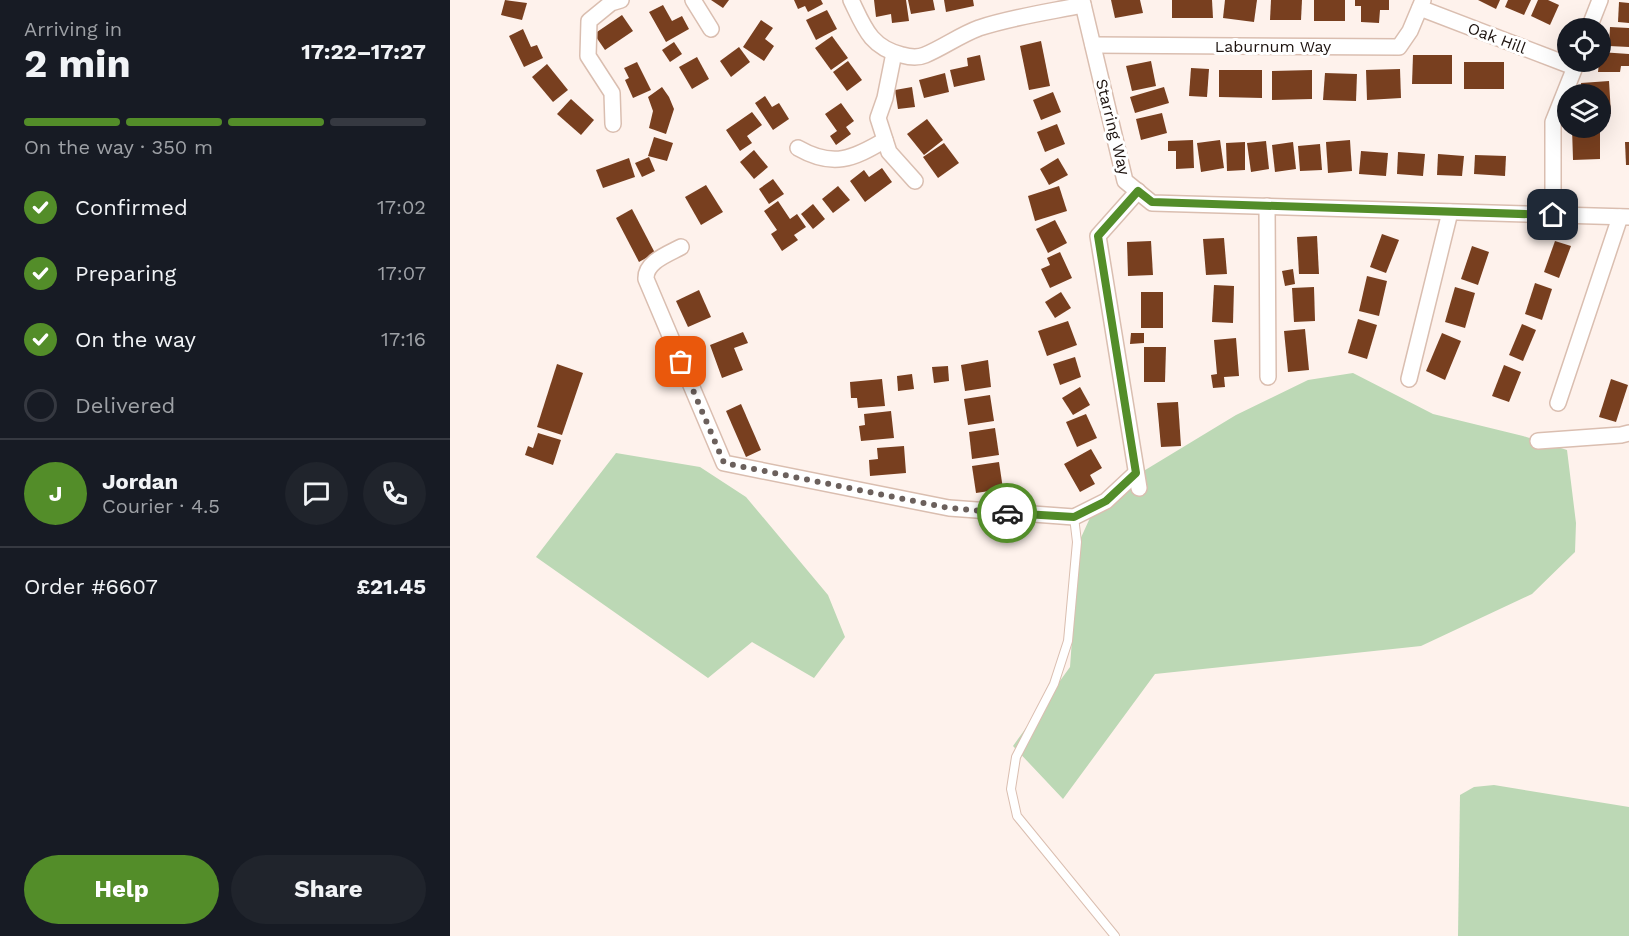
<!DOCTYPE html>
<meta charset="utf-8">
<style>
:root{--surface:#171b24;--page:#20242c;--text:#f1f3f6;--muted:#9ea1a6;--line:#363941;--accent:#538d29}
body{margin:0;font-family:"Work Sans",sans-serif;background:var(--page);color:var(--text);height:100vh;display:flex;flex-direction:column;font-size:22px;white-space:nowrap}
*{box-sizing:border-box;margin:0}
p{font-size:20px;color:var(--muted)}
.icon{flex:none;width:33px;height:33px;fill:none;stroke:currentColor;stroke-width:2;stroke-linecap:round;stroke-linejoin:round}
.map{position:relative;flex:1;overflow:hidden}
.side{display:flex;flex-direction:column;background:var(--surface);width:450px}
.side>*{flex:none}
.tools{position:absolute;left:1107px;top:18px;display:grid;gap:12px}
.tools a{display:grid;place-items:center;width:54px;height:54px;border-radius:50%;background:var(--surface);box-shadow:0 6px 24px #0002;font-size:30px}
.pin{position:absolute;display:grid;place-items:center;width:51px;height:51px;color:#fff;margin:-26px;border-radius:12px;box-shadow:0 3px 9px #0006}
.courier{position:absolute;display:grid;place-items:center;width:60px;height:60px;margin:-30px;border:4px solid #538d29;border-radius:50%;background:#fff;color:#222;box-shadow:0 2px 8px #0007}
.summary em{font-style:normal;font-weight:700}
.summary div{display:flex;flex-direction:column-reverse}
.summary{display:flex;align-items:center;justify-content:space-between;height:102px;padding:0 24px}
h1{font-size:39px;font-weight:700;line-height:45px}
.bar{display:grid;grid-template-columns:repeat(4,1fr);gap:9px 6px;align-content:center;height:72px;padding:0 24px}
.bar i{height:8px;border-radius:4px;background:var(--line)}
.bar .current{background:var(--accent)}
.bar p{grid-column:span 4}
.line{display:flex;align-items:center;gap:15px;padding:0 24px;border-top:2px solid var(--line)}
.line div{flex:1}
.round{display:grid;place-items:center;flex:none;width:63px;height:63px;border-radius:32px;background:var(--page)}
ol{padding:0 24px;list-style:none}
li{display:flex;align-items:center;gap:18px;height:66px}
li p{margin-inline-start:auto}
li .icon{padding:6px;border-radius:50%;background:var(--accent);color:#fff;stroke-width:4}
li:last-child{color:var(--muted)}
li i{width:33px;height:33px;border:3px solid var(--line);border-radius:50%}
.button{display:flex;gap:12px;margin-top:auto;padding:12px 24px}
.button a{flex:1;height:69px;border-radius:36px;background:var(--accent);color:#fff;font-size:24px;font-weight:700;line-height:69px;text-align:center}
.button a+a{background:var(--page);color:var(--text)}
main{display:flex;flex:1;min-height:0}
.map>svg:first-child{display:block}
</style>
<main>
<section class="side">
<div class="summary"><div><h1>2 min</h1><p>Arriving in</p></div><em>17:22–17:27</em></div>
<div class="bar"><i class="current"></i><i class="current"></i><i class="current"></i><i></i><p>On the way · 350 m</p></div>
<ol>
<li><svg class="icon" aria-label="check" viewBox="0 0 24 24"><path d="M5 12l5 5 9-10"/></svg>Confirmed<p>17:02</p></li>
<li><svg class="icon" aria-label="check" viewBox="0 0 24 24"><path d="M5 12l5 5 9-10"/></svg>Preparing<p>17:07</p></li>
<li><svg class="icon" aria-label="check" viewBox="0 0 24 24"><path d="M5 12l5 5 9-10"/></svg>On the way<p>17:16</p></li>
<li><i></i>Delivered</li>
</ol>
<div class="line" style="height:108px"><b class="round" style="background:var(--accent);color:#fff">J</b><div><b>Jordan</b><p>Courier · 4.5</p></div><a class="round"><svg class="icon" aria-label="chat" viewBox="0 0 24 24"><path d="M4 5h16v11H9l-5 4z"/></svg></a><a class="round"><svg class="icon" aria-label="phone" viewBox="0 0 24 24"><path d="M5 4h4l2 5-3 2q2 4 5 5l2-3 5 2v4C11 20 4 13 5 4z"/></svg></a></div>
<div class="line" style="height:78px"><div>Order #6607</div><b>£21.45</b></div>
<div class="button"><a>Help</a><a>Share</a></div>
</section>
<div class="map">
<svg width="1179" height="936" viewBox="0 0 1179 936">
<rect width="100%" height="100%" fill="#fef2ec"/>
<g fill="#bcd8b5">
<polygon points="903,373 983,414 1073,436 1117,450 1126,523 1125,552 1082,594 971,646 705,674 613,799 563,746 620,667 629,542 649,498 786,415 858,380"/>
<polygon points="166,453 250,467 296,497 378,595 395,637 364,678 302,642 258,678 86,557"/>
<polygon points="1044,785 1179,807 1179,936 1008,936 1010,795 1024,787"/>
</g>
<g fill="#783f1f">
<polygon points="55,0 77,3 72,20 51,15"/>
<polygon points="261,0 279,0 273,8"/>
<polygon points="344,0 371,0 373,4 358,12 355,6 348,9"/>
<polygon points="424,0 456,0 459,21 442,23 441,14 426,17"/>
<polygon points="458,0 483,0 485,10 461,14"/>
<polygon points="494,0 523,0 524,6 496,12"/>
<polygon points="661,0 690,0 693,13 665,18"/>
<polygon points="722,0 762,0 763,18 722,18"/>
<polygon points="775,0 807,0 804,22 773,18"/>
<polygon points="821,0 852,0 851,20 820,20"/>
<rect x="864" y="0" width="31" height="21"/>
<polygon points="905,0 939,0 939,10 930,10 929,23 911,22 911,6 905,6"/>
<polygon points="1028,0 1050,0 1046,9"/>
<polygon points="1058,0 1081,0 1074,15 1055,7"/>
<polygon points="1088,0 1098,0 1109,5 1100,25 1081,16"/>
<polygon points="1169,2 1179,3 1179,23 1168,22"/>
<polygon points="213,5 222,21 232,16 239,29 216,42 199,12"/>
<polygon points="377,10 387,29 366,40 356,20"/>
<polygon points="172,15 183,31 155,50 144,34"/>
<polygon points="311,20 323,28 315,39 324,46 314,61 293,47"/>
<polygon points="1160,27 1179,28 1179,47 1159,46"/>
<polygon points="73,29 81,47 87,45 93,58 74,67 59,36"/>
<polygon points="382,36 398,58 381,70 365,48"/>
<polygon points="591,41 600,86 579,90 570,46"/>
<polygon points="224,42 232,54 220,62 212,50"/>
<polygon points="289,47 300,62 281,77 270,61"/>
<polygon points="1150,52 1179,54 1179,66 1171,66 1170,72 1148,72"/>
<polygon points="530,55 535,80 504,87 500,70 518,66 517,58"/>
<polygon points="963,55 1002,55 1002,84 962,84"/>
<polygon points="247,57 259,79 242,89 229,67"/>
<polygon points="398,61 412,80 397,91 383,72"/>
<polygon points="701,61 706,86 682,91 676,66"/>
<polygon points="187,62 201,90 183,98 175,80 179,78 174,68"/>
<rect x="1014" y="62" width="40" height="27"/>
<polygon points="97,64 118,90 103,102 82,77"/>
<polygon points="741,68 759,69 757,97 739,96"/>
<polygon points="950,69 951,98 917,100 916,70"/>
<polygon points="769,70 812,70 812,98 769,97"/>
<polygon points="862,70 862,99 822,100 822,71"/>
<polygon points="495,73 499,92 474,98 469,80"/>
<polygon points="875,73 907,74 906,101 873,100"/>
<polygon points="1159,81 1161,114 1150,115 1150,94 1132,94 1131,83"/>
<polygon points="212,87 219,97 224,109 216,134 199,128 203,111 198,97"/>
<polygon points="462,87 465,107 448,109 445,90"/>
<polygon points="714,87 719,103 685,113 680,97"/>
<polygon points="603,92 611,112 591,120 583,100"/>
<polygon points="315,96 322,107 329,103 339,119 323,130 305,103"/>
<polygon points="121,99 144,120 131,135 107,114"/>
<polygon points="391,103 404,121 396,127 401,134 386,145 380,136 387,131 375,114"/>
<polygon points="302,112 312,125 297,136 302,143 290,151 276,130"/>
<polygon points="712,113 717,133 691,140 686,119"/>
<polygon points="477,119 493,140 474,155 457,134"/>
<polygon points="607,124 615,144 595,152 587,132"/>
<polygon points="1122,128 1150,128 1150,159 1123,160"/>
<polygon points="204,137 223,143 217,161 198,156"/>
<polygon points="743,140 744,168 726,169 726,151 718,151 718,141"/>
<polygon points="770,140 774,168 751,172 747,143"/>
<polygon points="900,140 902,171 878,173 876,142"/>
<polygon points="816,141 819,169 801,172 797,143"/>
<polygon points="795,142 795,170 777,171 776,143"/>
<polygon points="843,142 846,169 825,172 822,145"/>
<polygon points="1175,142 1179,142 1179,165 1176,165"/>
<polygon points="494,143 509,163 488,178 473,157"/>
<polygon points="870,144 872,170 850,171 848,146"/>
<polygon points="304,150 318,167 304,179 290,162"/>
<polygon points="911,151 938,153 936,176 909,174"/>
<polygon points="948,152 975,154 973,176 947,174"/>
<polygon points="988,154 1014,156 1012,176 987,175"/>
<polygon points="1025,155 1056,156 1055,176 1024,174"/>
<polygon points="199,157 205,171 192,177 185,163"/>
<polygon points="179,158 185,177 153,188 146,170"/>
<polygon points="608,158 618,175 599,185 590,169"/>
<polygon points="432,168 442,182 415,202 400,181 414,170 419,177"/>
<polygon points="323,179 334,194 319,204 309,189"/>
<polygon points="256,185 273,212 251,225 235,197"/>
<polygon points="388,186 400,200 383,213 372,199"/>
<polygon points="609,186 617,211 585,221 578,196"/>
<polygon points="328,201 340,219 347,214 356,227 344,235 348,240 332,251 321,234 327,230 314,211"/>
<polygon points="363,204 375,219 363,229 351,214"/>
<polygon points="182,209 205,253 189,262 166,218"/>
<polygon points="605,220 617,243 598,253 586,229"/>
<polygon points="932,234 949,240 936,273 920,267"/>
<polygon points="867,236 869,274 849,274 847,237"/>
<polygon points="774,238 777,274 756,275 753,239"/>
<polygon points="701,241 703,275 678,276 677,242"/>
<polygon points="1105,241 1121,246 1109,278 1094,272"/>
<polygon points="1022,246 1039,252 1028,285 1011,279"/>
<polygon points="610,252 622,278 600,288 591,269 600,265 597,258"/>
<polygon points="843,269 845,284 835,286 832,271"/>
<polygon points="917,276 937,281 929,316 909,311"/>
<polygon points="1085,283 1102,289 1092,320 1075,314"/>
<polygon points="764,285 784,286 783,323 762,322"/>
<polygon points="864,287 865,321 844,322 842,288"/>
<polygon points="1005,287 1025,293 1015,328 995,322"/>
<polygon points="249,290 261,317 238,327 226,301"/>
<polygon points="611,292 621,308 605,318 595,302"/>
<rect x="691" y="292" width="22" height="36"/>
<polygon points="908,319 927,325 917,359 898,353"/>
<polygon points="618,321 627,345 597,356 588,331"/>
<polygon points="1072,324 1086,330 1073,361 1059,355"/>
<polygon points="855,329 859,370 838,372 834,331"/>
<polygon points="293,332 298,343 284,348 293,370 272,378 260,345"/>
<polygon points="681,333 694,333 694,343 680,344"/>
<polygon points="992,333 1011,341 995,380 976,371"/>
<polygon points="786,338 789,376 774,377 775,387 763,388 761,375 767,374 764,340"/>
<polygon points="694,347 716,347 715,382 694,382"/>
<polygon points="625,357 631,377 610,385 603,364"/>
<polygon points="538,360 541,387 515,391 511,365"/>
<polygon points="107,364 133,373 112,435 87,427"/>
<polygon points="1054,365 1071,372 1059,402 1042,396"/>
<polygon points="498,366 499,381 484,383 482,367"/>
<polygon points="462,374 464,389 448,391 447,376"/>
<polygon points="432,379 435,406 408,408 407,398 401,398 400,382"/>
<polygon points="1161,379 1178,385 1166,422 1149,417"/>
<polygon points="630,387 640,405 623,415 612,398"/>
<polygon points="540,395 544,421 518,425 514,399"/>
<polygon points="728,402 731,446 711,447 707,403"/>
<polygon points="291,404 311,450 296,457 276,411"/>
<polygon points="441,411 444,438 411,441 409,426 415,425 414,414"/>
<polygon points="636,414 647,438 627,447 616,422"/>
<polygon points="545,428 549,455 522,459 519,432"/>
<polygon points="88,433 111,440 103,465 75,455 78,446 83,448"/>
<polygon points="454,446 456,473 420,476 419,460 428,459 427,448"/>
<polygon points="641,449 652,468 640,475 645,484 630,492 614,464"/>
<polygon points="549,462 553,489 526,493 522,466"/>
</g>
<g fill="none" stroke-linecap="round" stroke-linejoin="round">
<defs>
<polyline id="lane" points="624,517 627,542 618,641 604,684 566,757 561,789 567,816 665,936"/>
<g id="street">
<polyline points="243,0 261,29"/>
<path d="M401,0C414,27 420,47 452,55C459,57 468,58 475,55C494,47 510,35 529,28C562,17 598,12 633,5"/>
<polyline points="632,0 675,181 702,203 1179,217"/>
<polyline points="970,8 1124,67"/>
<polyline points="1139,28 1150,0"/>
<polyline points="643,45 949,47 960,31 973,0"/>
<polyline points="444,53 435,98 428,118 439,152 465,181"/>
<polyline points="163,124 162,93 138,56 139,21 161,3 171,0"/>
<path d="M348,148C383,168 403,159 435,140"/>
<polyline points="688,191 648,236 689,488"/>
<polyline points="817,206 818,377"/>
<polyline points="1103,215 1103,122 1127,62"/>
<path d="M231,247C218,254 195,262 196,279L274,463L499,508L624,517L656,501L686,473"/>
<polyline points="959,379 1000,212"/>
<polyline points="1108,403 1170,217"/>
<polyline points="1088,441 1171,435 1179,433"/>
</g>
</defs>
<use href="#lane" stroke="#dabeb0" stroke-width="10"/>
<use href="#street" stroke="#dabeb0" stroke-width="18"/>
<use href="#lane" stroke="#fff" stroke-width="8"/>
<use href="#street" stroke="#fff" stroke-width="15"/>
</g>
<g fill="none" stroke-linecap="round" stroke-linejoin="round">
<polyline stroke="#6b605c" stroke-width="6" stroke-dasharray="0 10.8" points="231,362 274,463 499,508 557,513"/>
<polyline stroke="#538d29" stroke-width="8" points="557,513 624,517 656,501 686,473 648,236 688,191 702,202 1103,215"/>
</g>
<g text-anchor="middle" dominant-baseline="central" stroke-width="6" stroke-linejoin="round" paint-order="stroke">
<g font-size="16" fill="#1c120e" stroke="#fff">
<text transform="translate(1047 38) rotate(21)">Oak Hill</text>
<text x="823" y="46">Laburnum Way</text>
<text transform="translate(663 127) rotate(76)">Starring Way</text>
</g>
</g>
</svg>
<div class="tools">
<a><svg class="icon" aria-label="locate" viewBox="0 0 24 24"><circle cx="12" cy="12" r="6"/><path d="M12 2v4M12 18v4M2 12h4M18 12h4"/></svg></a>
<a><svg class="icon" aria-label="layers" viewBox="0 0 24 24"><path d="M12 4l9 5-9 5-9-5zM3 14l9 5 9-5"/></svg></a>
</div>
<div class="pin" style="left:231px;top:362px;background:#ea580c"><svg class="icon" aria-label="bag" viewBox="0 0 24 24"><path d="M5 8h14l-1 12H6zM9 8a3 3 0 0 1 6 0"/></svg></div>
<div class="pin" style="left:1103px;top:215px;background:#1f2937"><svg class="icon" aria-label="home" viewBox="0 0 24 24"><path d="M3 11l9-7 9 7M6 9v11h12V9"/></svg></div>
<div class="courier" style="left:557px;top:513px"><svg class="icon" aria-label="car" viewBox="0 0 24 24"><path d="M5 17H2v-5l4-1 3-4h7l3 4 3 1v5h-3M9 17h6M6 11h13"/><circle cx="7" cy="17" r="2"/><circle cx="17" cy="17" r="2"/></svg></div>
</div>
</main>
